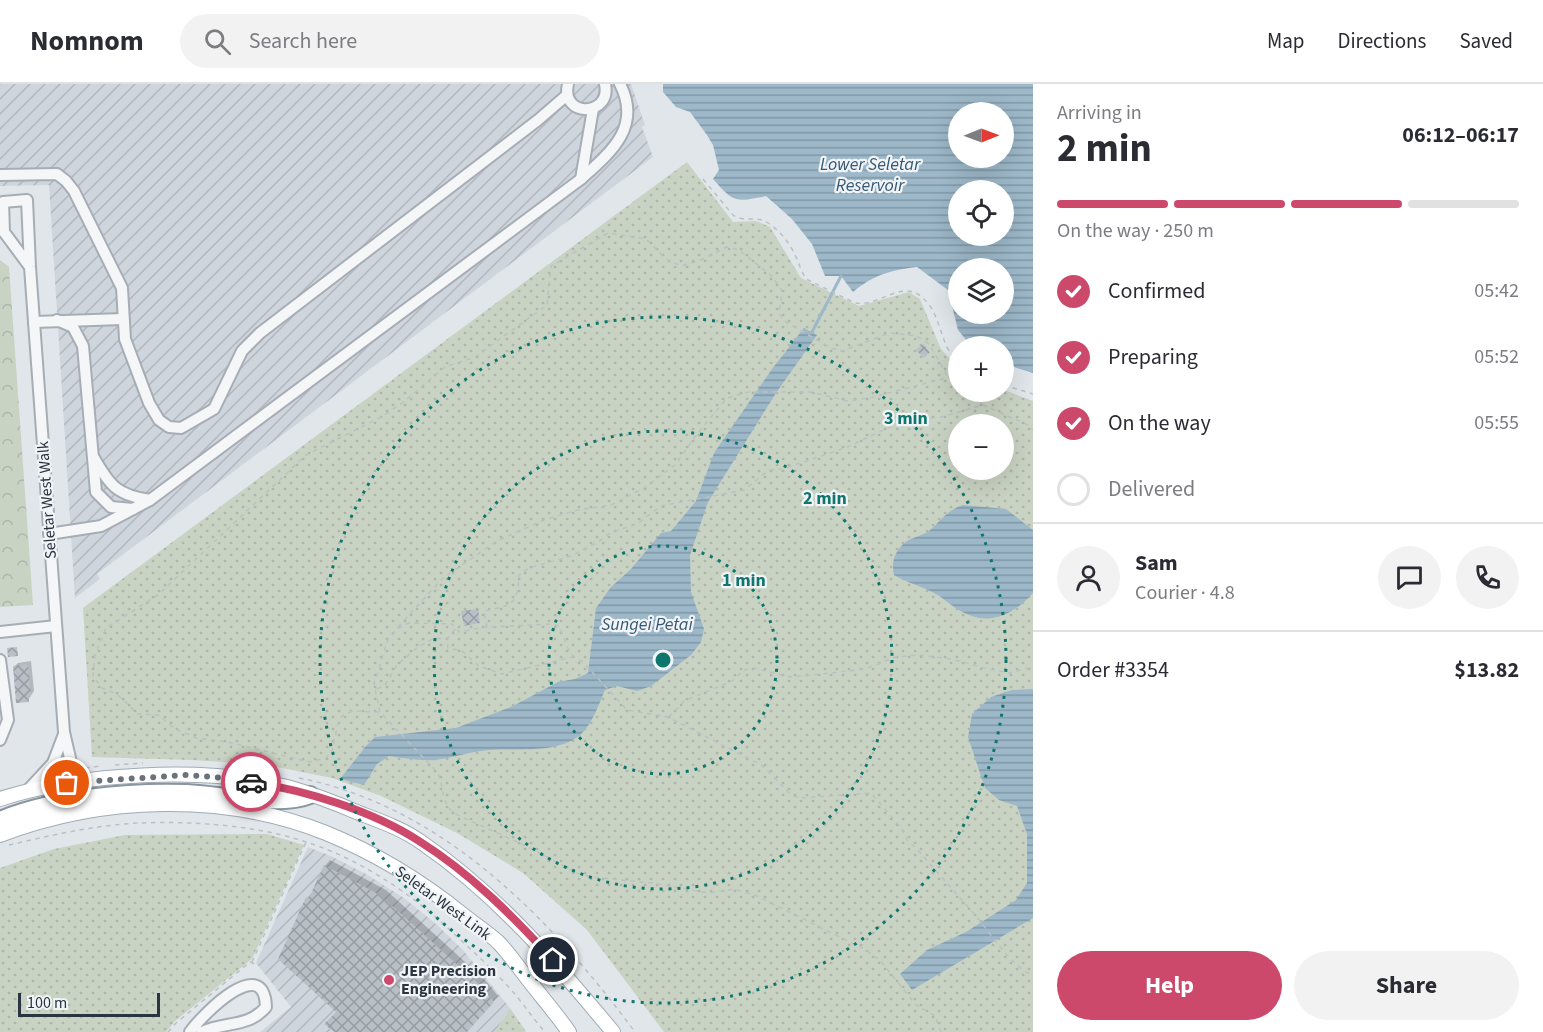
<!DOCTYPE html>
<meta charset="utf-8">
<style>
:root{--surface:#fff;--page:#f2f2f3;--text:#2b2b33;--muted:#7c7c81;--line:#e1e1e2;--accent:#cc496c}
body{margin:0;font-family:"Source Sans 3",sans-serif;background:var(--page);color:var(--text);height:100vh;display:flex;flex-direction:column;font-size:22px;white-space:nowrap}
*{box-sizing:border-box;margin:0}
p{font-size:20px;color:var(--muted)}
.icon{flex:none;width:33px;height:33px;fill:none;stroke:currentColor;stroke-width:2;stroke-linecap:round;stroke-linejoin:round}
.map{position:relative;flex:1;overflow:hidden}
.drawer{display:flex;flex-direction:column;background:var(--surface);width:510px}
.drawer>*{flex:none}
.needle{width:39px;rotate:89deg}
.tools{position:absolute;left:948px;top:18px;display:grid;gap:12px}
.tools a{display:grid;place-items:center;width:66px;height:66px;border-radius:50%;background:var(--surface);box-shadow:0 6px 24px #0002;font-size:30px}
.scale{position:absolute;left:18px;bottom:15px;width:142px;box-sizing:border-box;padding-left:6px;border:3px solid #2a3541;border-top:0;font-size:16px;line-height:21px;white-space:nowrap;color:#2a3541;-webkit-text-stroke:4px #f1f4f7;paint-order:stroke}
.pin{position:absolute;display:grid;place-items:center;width:51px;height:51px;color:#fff;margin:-26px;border:3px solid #fff;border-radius:50%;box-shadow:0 2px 6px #0007}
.courier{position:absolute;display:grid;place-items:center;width:60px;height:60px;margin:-30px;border:4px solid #cc496c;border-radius:50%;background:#fff;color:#222;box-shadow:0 2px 8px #0007}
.headline em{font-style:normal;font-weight:700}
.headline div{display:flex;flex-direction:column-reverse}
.headline{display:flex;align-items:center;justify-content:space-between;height:102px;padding:0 24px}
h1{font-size:39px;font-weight:700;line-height:45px}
.bar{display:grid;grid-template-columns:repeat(4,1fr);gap:9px 6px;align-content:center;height:72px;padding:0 24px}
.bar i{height:8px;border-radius:4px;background:var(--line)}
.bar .active{background:var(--accent)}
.bar p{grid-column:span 4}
.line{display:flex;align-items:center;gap:15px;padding:0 24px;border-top:2px solid var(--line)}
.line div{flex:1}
.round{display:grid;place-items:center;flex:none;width:63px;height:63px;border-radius:32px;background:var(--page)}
ol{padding:0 24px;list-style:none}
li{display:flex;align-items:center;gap:18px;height:66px}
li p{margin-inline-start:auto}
li .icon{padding:6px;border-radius:50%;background:var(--accent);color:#fff;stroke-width:4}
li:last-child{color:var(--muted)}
li i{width:33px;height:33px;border:3px solid var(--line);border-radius:50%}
.button{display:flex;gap:12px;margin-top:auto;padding:12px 24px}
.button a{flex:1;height:69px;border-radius:36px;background:var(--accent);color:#fff;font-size:24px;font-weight:700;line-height:69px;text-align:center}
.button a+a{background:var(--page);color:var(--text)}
header{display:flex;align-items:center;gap:36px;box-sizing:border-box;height:84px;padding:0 30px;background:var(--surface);border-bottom:2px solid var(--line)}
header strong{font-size:28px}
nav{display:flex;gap:33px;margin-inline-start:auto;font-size:21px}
.search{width:420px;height:54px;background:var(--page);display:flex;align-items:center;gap:15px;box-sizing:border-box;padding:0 21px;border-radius:33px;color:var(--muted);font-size:22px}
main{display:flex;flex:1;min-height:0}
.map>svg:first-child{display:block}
</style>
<header>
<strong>Nomnom</strong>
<div class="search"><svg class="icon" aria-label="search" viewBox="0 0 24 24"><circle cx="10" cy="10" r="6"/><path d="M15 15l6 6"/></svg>Search here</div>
<nav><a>Map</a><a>Directions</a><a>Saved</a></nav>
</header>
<main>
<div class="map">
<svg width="1033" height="948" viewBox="0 0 1033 948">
<defs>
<pattern id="industrial-furrows" width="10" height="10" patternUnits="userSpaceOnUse" patternTransform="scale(1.5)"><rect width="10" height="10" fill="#cfd5dc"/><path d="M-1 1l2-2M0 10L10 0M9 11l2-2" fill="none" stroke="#b2b7be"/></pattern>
<pattern id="grass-dots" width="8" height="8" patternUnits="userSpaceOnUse" patternTransform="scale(1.5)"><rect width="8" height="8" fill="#c9d3c3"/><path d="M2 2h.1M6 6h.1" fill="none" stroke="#adb6a9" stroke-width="1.8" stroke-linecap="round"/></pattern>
<pattern id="forest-crowns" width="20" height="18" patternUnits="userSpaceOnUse" patternTransform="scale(1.5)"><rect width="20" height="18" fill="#c9d3c3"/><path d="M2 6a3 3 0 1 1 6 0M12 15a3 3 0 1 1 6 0" fill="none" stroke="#adb6a9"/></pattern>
<pattern id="water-rules" width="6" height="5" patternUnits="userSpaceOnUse" patternTransform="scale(1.5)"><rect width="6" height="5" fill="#9db8c9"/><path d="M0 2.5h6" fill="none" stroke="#8096a5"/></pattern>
<pattern id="building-cross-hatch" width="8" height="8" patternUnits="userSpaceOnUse" patternTransform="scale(1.5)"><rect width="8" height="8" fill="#b9bfc6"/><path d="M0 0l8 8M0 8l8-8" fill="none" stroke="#979ca2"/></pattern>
</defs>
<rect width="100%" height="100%" fill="#e1e6ea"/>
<g fill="url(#industrial-furrows)">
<polygon points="0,0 631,0 645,41 642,43 653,73 97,490 100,495 75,514 49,101 0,102"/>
<polygon points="308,763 331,772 366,790 404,814 436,840 463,866 510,924 495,948 260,948 291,923 256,879"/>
</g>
<g fill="url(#grass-dots)" fill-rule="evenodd">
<path d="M687,78L733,138L756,137L770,143L801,194L859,222L909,208L920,215L941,265L958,284V308H1004V306L1033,317V948H664L587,846L523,789L457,749L381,712L332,694L267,681L192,676L92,673L83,524ZM958,340H1004V386H958Z"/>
<polygon points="267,750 304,761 252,875 175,937 166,948 0,948 0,784 54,765 125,751"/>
<polygon points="510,924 525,946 526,948 495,948"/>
</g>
<polygon fill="url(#forest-crowns)" points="0,176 9,183 33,521 0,523"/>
<g fill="url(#water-rules)" fill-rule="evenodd">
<path d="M663,0H1033V289L1004,280V262H971L958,246L948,206L917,183C891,186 873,191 853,208L841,192H825L812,160L792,135L766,112C735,118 734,119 713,95L719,86L713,61L707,51L690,28L676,23L663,8ZM958,28H1004V74H958ZM958,106H1004V152H958ZM1004,184V230H958V184Z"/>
<path d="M804,244L817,251L776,309L708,418L690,471L691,508L704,545L701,558L691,571L651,602L637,607L617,602L605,606C599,620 592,641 580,651C557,670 518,664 490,666C471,667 453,674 435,676C419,677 404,674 389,672L377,680L364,701L340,695L366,662L375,653L456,644L513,622L558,598L575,595L588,589L596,524L611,503L631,485L661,449L671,447L696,417L714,369L772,285Z"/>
<path d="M963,421L1006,425L1033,446V509C1016,528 993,542 967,530C956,526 946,516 936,510C922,502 907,499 894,491C891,477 895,466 907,457C913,453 922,452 929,447C941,437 947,426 963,421Z"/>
<polygon points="1033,605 1033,834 912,906 900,890 927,866 966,848 1016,816 1027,799 1027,750 1017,722 999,716 985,704 968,653 972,630 991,613 1012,606"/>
</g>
<g fill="#0003">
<polygon points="31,577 34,607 28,616 15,582 18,579"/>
<polygon points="330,776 386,806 486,897 498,912 465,948 336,948 338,928 307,814 313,808 325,782"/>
</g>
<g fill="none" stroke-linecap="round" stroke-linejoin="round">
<polyline stroke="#9db8c9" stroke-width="3" points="812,248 841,192"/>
</g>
<g fill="url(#building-cross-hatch)">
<polygon points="923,260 930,268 924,274 916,266"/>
<polygon points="478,525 480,539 464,542 461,527"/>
<polygon points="17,563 18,572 8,573 7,564"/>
<polygon points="28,580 31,612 28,612 29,618 16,619 13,582"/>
<polygon points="324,781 380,811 481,902 494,918 467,948 334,948 324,940 336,928 278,875 306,813 309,814"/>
</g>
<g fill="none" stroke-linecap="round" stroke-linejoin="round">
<defs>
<g id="minor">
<path d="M568,0C560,34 612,33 605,0"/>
<polyline points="0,91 57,90 66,97 74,107 122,204 125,255 149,319 159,336 169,343 181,344 214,325 242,267 260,249 538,36 567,11"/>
<polyline points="581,95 593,25"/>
<polyline points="30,183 4,148 3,118 27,116 30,183 64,648 73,687 79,697"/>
<path d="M57,236L73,243L83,262L96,408L111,423L133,425L150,416L581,95C611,68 642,43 620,0"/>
<polyline points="34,238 123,235"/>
<path d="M94,374C110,402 117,411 150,416"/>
<polyline points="49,450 101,442 133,425"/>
<polyline points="0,548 56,542"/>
<polyline points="0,576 8,636 0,656"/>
<polyline points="28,706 53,679 64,650"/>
<path d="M190,948C202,931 264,868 266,923C248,944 226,937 202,948"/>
</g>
<g id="major">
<path d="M0,715C81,689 204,682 287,703C312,710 336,719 359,729C380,737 403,745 421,758C497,810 555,878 613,948"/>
<path d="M0,751C102,712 224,708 326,749C375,769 421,797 462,830C474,840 487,848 498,858C508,868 516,880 524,890C539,910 555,928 569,948"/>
</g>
<path id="highway" d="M0,736C54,714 128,707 187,709C221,711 281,723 310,711"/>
</defs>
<use href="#minor" stroke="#a6adb4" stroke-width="14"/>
<use href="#major" stroke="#a1abb5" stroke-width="16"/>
<use href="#highway" stroke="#8995a0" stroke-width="20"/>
<g stroke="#bbc0c5" stroke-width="1.5" stroke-dasharray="4.5 4.5" stroke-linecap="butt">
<path d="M703,95L733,131C744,139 757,131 768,139C780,147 789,158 795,171C800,180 801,190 808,196L855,219C879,224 902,193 924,215C942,232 939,260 958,279"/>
<polyline points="1004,301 1033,310"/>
<polyline points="975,308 982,320"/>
<polyline points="398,543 443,494 497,457 544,436 578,426 611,421 644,404 675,381 697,350 727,314 748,308 810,308 848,317 869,314 950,293"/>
<path d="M487,543L484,527C513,521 517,522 519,491L529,484L571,472L598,458L610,449L637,440L661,422L744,406L769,386L783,385L845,364L903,337L941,333L983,321L1026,340L1033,346"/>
<polyline points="455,545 447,555 448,564 462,567 479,582 502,590 573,573"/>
<polyline points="377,605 385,601 397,581 418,563 434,554 446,555"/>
<polyline points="379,628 352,627 342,632 338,639 332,668 326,674 309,678 228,658 197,654 175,645 158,631 138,630 117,610 102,604 93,592 95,571 106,544 158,511 306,371 383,332 402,319 445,283 475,273 547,221 551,182 608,149 646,155 666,175 681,182 699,177 727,163 739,166 773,193 782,207 779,230 786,238 831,264 842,267 890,249 917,252 929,260 947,291 958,297"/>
<polyline points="669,633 684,617 732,597 744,586 754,584 791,593 813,591 865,585 896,573 917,571 952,575 984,584 1009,589 1033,583"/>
<polyline points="115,681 143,679"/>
<polyline points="85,684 101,682"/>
<path d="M299,694C443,722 551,835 635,948"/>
<path d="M9,761C52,751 96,741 139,739C192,737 256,741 306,758C354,773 401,803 439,836C464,859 491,883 514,909C525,922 534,936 545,948"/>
<polyline points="252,878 306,758"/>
<polyline points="168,948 176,939 250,878 255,880"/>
<path d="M941,948L935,932L915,920L880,876L864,865L757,812L734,805L709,809L652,799L592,793L577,789L526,762L453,729C439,713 445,704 437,688L380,628L374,600L388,555L398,544L409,539L452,540L459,548L487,543L552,540L559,542C565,554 568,574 582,577L627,626L668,633L763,682L791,711L799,714L871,709L902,745L907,756L916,764C936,787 956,809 975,831C993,852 1008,879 1033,892"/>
</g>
<use href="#minor" stroke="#f4f6f8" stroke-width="10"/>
<use href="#major" stroke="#fff" stroke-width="14"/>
<use href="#highway" stroke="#fff" stroke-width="16"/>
</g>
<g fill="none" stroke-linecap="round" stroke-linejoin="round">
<polyline stroke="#6a737c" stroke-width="6" stroke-dasharray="0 10.8" points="67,699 185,691 226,694 251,698"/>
<path stroke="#cc496c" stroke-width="8" d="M251,698C305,706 373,727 419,757C470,789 513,832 553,876"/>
</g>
<g fill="none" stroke="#0f766e" stroke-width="3" stroke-dasharray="3 6">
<circle cx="663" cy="576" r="114"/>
<circle cx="663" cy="576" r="229"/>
<circle cx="663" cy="576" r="343"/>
</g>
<circle fill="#cc496c" stroke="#f1f4f7" stroke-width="2" cx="389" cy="896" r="6"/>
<g text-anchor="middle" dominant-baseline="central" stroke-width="4.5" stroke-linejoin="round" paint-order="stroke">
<g font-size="16" fill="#2a3541" stroke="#f1f4f7">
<text transform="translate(47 416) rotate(-94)">Seletar West Walk</text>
<text transform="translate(443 819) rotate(36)">Seletar West Link</text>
</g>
<g font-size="16" font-weight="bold" fill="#2a3541" stroke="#f1f4f7" text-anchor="start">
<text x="401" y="887">JEP Precision<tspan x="401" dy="18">Engineering</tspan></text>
</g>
<g font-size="18" font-style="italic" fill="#355974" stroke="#f1f4f7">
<text x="870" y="80">Lower Seletar<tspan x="870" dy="21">Reservoir</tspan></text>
<text x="647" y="540">Sungei Petai</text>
</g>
</g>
<circle cx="663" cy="576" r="9" fill="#0f766e" stroke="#f1f4f7" stroke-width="3"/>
<g font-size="18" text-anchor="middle" font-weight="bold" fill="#0f766e" stroke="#f1f4f7" stroke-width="4.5" stroke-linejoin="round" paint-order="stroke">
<text x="906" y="340">3 min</text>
<text x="825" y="420">2 min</text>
<text x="744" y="502">1 min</text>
</g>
</svg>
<div class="tools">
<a><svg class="needle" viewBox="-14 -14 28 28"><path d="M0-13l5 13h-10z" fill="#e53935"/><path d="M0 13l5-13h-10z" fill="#7c7c81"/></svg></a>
<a><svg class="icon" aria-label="locate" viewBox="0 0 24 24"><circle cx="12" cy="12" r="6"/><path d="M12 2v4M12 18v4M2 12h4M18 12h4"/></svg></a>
<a><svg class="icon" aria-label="layers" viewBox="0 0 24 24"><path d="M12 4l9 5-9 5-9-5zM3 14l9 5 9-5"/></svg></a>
<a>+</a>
<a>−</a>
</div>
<div class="scale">100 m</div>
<div class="pin" style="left:67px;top:699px;background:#ea580c"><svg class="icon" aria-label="bag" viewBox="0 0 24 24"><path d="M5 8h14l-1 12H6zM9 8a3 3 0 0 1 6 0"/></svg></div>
<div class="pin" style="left:553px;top:876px;background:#1f2937"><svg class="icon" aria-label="home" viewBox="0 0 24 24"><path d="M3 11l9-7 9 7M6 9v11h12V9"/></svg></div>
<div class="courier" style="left:251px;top:698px"><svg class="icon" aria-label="car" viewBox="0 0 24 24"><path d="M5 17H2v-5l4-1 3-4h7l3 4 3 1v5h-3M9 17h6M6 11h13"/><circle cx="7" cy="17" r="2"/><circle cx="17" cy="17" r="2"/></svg></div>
</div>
<section class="drawer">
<div class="headline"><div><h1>2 min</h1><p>Arriving in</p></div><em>06:12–06:17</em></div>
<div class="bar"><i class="active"></i><i class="active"></i><i class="active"></i><i></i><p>On the way · 250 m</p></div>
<ol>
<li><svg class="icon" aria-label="check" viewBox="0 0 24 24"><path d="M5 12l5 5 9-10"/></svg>Confirmed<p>05:42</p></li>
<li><svg class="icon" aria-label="check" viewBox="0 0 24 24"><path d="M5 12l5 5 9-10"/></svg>Preparing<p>05:52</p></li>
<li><svg class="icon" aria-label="check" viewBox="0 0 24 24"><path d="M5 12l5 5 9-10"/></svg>On the way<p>05:55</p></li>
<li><i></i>Delivered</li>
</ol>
<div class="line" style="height:108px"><a class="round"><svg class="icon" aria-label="person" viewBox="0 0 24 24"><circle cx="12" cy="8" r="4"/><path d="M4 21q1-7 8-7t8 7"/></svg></a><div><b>Sam</b><p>Courier · 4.8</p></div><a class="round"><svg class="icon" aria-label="chat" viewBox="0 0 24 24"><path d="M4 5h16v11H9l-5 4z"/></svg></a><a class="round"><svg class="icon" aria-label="phone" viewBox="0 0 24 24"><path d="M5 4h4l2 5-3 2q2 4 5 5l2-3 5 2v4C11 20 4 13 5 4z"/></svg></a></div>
<div class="line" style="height:78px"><div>Order #3354</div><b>$13.82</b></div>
<div class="button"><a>Help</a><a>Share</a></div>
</section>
</main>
